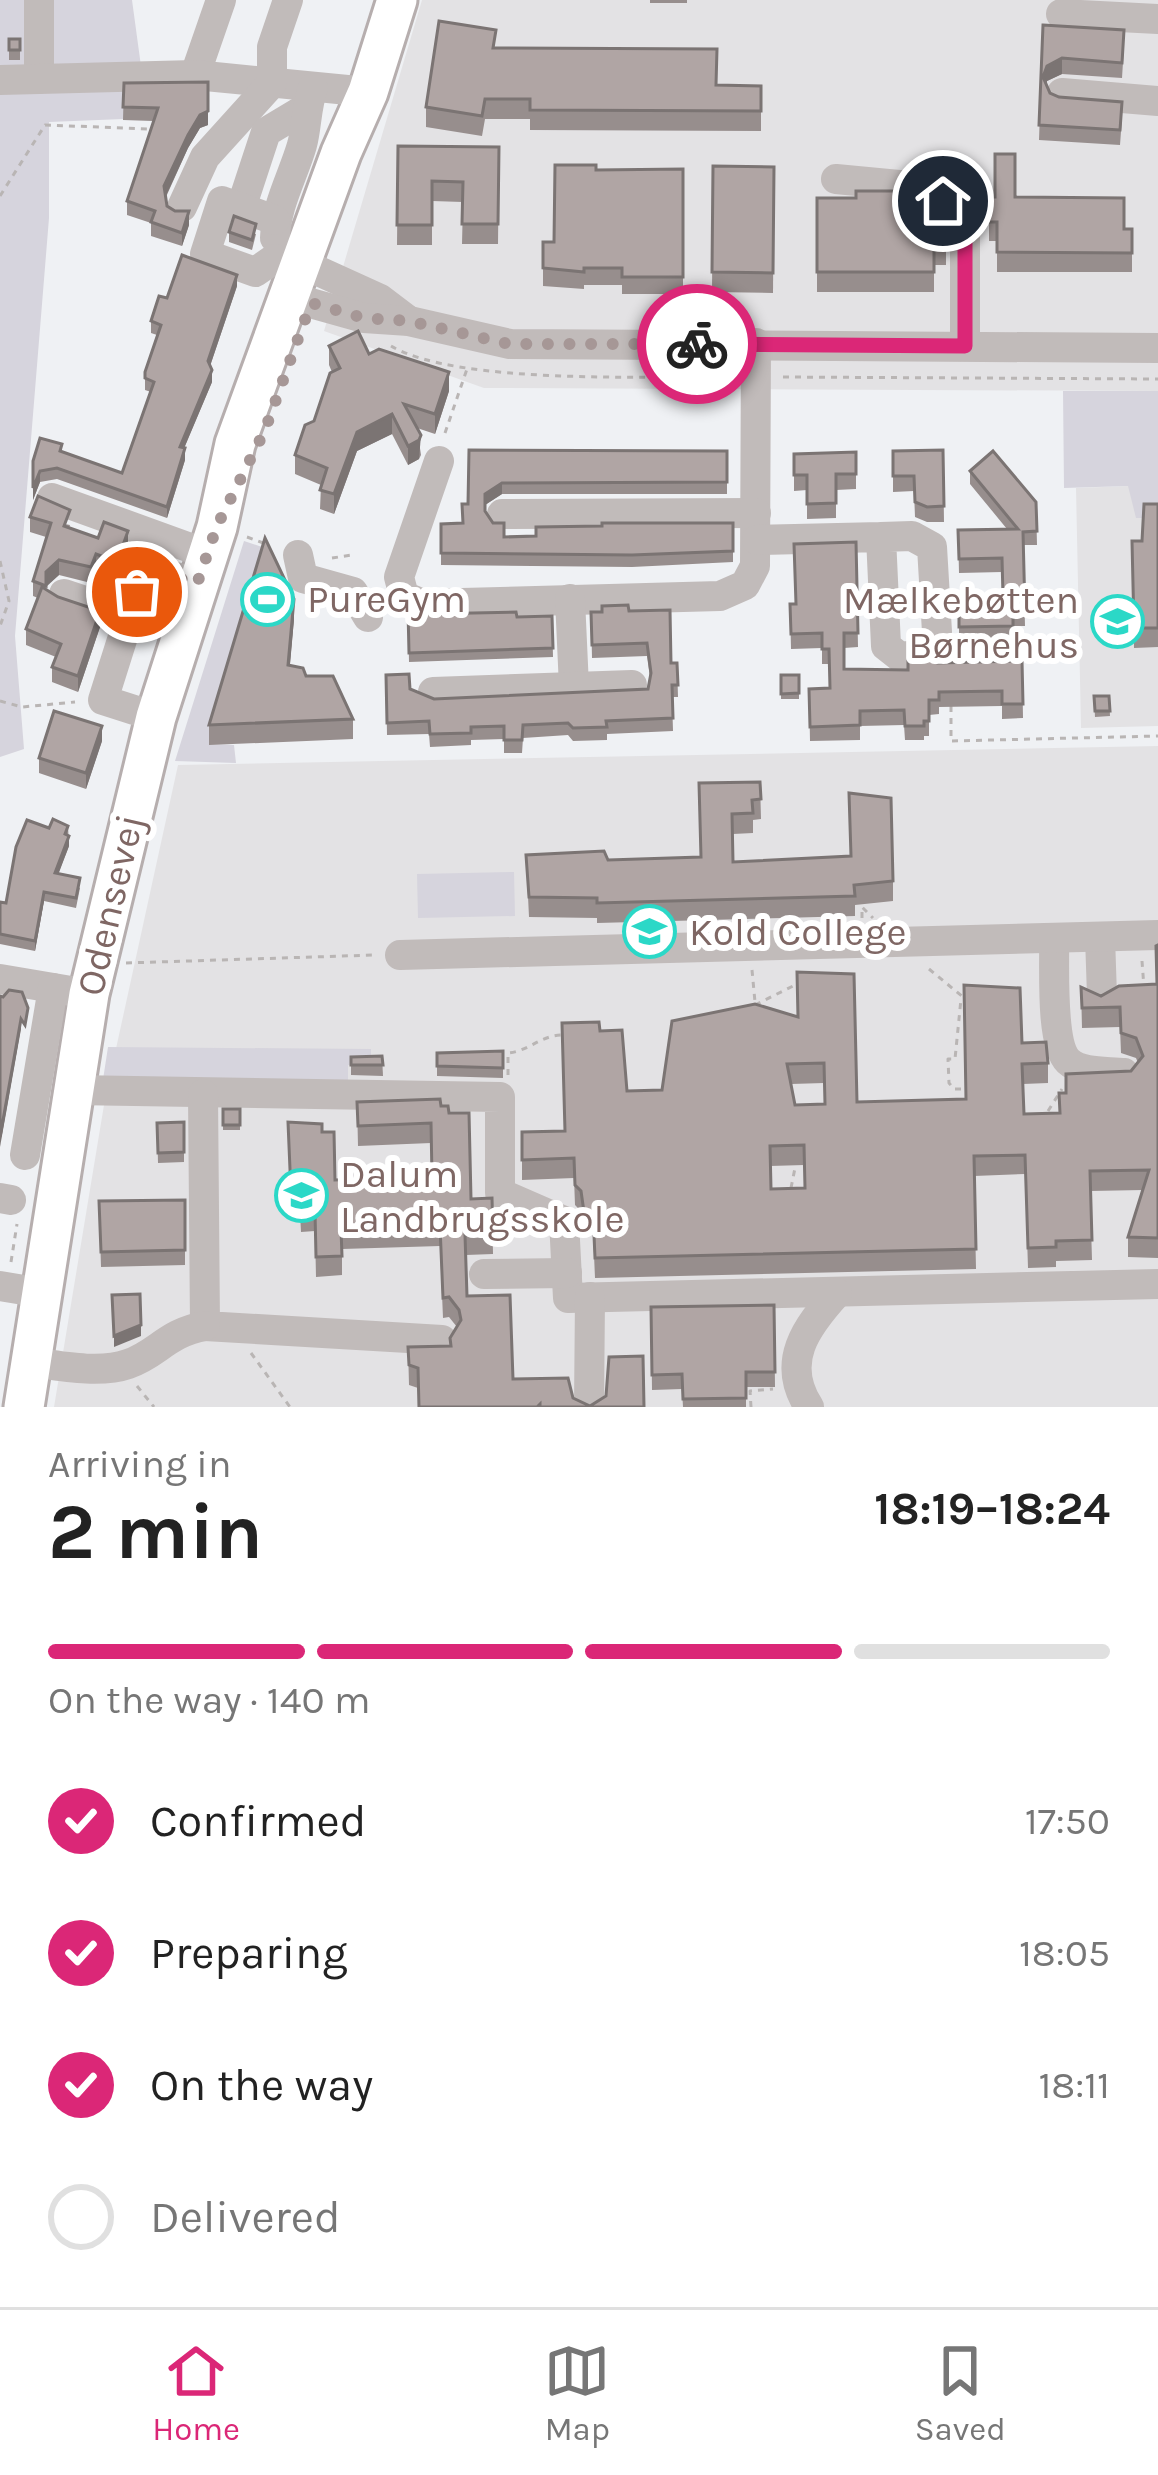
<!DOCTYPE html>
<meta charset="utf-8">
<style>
:root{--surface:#fff;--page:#f2f2f2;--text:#222;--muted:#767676;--line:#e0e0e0;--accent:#db2777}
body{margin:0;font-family:Karla,sans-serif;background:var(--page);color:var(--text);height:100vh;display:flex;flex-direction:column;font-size:45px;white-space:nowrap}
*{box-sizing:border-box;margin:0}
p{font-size:39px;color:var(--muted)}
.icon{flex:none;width:66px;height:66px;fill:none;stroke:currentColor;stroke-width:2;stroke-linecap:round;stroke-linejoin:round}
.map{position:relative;height:1407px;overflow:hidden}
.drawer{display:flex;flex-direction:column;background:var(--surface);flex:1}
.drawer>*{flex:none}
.pin{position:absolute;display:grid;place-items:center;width:102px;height:102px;color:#fff;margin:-51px;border:6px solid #fff;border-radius:50%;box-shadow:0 3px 12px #0007}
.courier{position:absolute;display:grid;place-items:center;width:120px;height:120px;margin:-60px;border:9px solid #db2777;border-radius:50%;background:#fff;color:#222;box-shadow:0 3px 15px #0007}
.head em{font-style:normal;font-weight:700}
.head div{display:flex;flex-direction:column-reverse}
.head{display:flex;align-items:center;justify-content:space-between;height:204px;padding:0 48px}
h1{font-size:78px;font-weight:700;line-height:90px}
.bar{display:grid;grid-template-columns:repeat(4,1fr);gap:18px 12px;align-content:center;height:144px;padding:0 48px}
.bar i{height:15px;border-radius:9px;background:var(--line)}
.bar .on{background:var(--accent)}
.bar p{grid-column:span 4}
ol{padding:0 48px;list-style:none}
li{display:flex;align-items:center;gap:36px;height:132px}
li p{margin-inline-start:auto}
li .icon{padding:12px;border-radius:50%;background:var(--accent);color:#fff;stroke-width:4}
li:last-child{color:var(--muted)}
li i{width:66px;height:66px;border:6px solid var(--line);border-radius:50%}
.tabs{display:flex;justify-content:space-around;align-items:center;height:168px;border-top:3px solid var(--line);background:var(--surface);font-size:33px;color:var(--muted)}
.tabs a{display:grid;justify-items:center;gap:6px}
.tabs .on{color:var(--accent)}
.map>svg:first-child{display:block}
</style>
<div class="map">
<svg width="1158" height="1407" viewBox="0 0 1158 1407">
<rect width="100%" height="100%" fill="#eff1f4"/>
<g fill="#e3e2e4">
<polygon points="422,0 1158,0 1158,391 484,388 324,331"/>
<polygon points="1129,486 1158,518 1158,726 1081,728 1076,488"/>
<polygon points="1158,746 1158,1407 54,1407 105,1099 178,765"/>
</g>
<g fill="#d6d4dd">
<polygon points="0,0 132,0 148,118 49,122 49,218 15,636 24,749 0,757"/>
<polygon points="1063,391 1158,391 1158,518 1136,518 1128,486 1064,488"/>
<polygon points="244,541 268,549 209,744 234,745 236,763 175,761"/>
<polygon points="514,872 515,916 418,918 417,874"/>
<polygon points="108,1047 371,1049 371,1064 348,1065 348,1086 102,1086"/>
</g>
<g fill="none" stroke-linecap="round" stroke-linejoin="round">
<defs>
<polyline id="major" points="24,1407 89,994 156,717 217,527 235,444 341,153 368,92 397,0"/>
</defs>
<use href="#major" stroke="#b6aeae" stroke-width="45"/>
<g stroke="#b9b5b4" stroke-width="3" stroke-dasharray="6 6" stroke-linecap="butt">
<polyline points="0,196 45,125 150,129"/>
<path d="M391,346C458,385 649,376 732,377"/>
<polyline points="783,377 1158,379"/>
<polyline points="445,433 467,369"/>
<polyline points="247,537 266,544"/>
<polyline points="332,558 352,555"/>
<polyline points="0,561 9,601 0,626"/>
<polyline points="0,701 22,707 75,702"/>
<polyline points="951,706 951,741 1158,736"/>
<polyline points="862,918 862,907 873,918"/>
<polyline points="1142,961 1144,988"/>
<polyline points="126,963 375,955"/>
<polyline points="929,969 963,997"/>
<polyline points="752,970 755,1002"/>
<polyline points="755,1005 799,983"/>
<path d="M508,1075V1053C529,1051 540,1036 561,1035"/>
<polyline points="961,1089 954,1089 949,1083 948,1059 955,1059 961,999"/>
<polyline points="1048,1111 1062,1089"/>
<polyline points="791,1188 795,1168"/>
<polyline points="11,1262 17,1224"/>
<polyline points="251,1353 290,1407"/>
<polyline points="137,1386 154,1407"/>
<polyline points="751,1407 750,1391 773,1389"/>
</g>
<g stroke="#c1bbba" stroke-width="30">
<polyline points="39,0 39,79"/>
<polyline points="1061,14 1158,19"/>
<polyline points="195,75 221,0"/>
<polyline points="0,80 195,75 368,92"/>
<polyline points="1062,93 1158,101"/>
<polyline points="836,179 920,187 965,216 965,346"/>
<polyline points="182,207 205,157 272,83 272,47 288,0"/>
<polyline points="241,208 266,132 306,108"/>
<path d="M275,238C276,205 293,176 302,145C307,126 306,107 313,88"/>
<polyline points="274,259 255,272 205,254 222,201 275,220"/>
<polyline points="301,263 380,299 409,321"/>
<polyline points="289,297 364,318 409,321 510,344 1158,348"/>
<polyline points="439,461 399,577 404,596 423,604 720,596 745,585 755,566 756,343"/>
<polyline points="52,498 207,554"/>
<polyline points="502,514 756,513"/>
<polyline points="757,540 881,537 886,646 900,657 927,654 937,632 932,547 912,536 881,537"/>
<polyline points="298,555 303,578 353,592 368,617"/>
<polyline points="64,594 130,616"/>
<polyline points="570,599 574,687"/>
<polyline points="433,692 632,685"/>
<polyline points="156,717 103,700 145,567 197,584"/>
<polyline points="1100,937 1102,996"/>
<path d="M1054,938C1055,965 1050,1043 1068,1061C1082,1074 1107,1071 1124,1073"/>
<polyline points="400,955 1158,935"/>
<polyline points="0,979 71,991"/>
<polyline points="73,1090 500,1097 500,1193 564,1221 568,1298 1158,1284"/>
<polyline points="203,1094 205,1326 442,1340"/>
<polyline points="25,1155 53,988"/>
<polyline points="0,1198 11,1200"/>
<polyline points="484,1274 567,1273"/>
<polyline points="0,1286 42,1293"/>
<path d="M31,1362C60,1366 100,1374 128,1364C158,1354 166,1333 205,1326"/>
<polyline points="589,1407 590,1297"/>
<path d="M809,1407C780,1362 806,1327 837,1293"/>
</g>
<use href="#major" stroke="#fff" stroke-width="39"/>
</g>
<g fill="#978e8d" fill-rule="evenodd">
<rect x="650" y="0" width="37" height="3"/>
<polygon points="1043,25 1124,46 1122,78 1062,74 1047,81 1046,84 1050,93 1122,118 1120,145 1039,140"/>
<rect x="9" y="39" width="11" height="21"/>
<polygon points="496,48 717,85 761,86 761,131 530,130 530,119 485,119 482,136 426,127 426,107"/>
<polygon points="208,82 208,125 200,128 188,148 166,197 167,206 189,225 182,246 151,236 151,223 127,215 127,201 153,121 123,120 124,83"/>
<polygon points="398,146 499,147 498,244 462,244 463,202 432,201 432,245 397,245"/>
<polygon points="713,166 774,167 773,293 712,292"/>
<polygon points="683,169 683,294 622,294 622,285 584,285 584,289 543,286 543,242 554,242 596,170"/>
<polygon points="989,197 1015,197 1124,229 1132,229 1132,272 997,272 997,241 989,241"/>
<polygon points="817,198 895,199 946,207 946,265 934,265 934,292 817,292"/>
<polygon points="229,232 256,234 252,250 229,242"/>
<polygon points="237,286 210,366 212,382 184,448 185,460 167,518 57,479 40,482 33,500 33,461 62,451 122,473 151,392 145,390 145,372 157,335 151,333 151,321 167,298"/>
<polygon points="329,346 369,354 449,391 435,434 417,428 421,455 419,459 408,465 392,434 357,451 334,514 320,509 321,485 295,474 295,455 314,421 332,372 329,365"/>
<polygon points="469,450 727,451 727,494 502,494 485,505 485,511 504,537 733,523 733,562 632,567 441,565 441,524 463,523 468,504"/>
<polygon points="943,450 944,522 927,522 915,517 914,491 893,492 893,451"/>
<polygon points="856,452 856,489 836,490 836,518 807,519 807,490 794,491 794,454"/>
<polygon points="970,471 1036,502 1037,545 1023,545 1025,626 1013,626 1013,639 959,640 959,597 1003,596 1002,572 959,573 958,530 1007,529 970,484"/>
<polygon points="1158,504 1158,647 1134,648 1132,541 1142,541"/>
<polygon points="30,517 70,525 69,528 128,546 117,577 96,569 91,583 59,575 46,586 46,590 100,627 78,692 52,682 52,667 56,657 26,645 26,629 38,598 33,596 33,581 46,537 30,532"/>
<polygon points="856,542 858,647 844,648 844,669 908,670 938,663 1022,661 1023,718 1002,719 1002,706 939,707 939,714 929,715 929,736 924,736 924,740 905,740 904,725 860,726 860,740 810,741 809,689 829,688 829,664 822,664 822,648 791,649 790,604 795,604"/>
<polygon points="408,610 424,614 517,617 552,616 553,657 409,662"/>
<polygon points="629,611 671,663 677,663 678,697 672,697 673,731 607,734 607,740 573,741 568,735 523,738 522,753 504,753 504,739 471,740 471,745 430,747 429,734 387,735 386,675 410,689 434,699 648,689 650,678 647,656 592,658 591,612"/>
<polygon points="294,619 290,665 306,676 353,719 353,739 209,745 209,725"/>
<rect x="781" y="675" width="18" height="24"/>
<polygon points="1094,696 1109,696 1110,716 1095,717"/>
<polygon points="102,741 86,789 39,773 39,758"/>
<polygon points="760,782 761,819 753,820 753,833 733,834 733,862 893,881 893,901 855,905 855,916 597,923 597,918 529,917 526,855 608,860 701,857 699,783"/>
<polygon points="68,826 69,846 58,874 80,888 76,908 44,901 35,951 0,944 0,902 6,903 49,828"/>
<path d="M1158,945V1258L1128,1257V1237L1143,1190L1090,1191L1092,1260L1056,1261V1267L1028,1268L1025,1174L974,1176L976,1269L595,1278L593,1231H584L581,1211L575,1205L574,1178L522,1180V1132L565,1131L600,1031L627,1091L662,1090L798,1017L857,1102L966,1099L1022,1043L1048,1063V1083L1023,1084L1024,1114L1059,1113L1066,1093L1131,1071L1138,1063L1136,1058L1121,1053L1120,1027L1082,1028L1081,987L1101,996L1157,985ZM824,1083V1104L795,1105L791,1084ZM804,1165V1188L771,1189L770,1166Z"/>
<polygon points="503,1051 503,1078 437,1076 437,1053"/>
<polygon points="382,1056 383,1076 351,1075 351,1057"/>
<polygon points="357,1102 441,1106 449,1113 471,1199 492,1198 493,1254 466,1255 467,1296 513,1379 573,1398 590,1406 644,1407 418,1407 418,1388 409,1385 408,1347 451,1346 457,1327 449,1317 443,1318 440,1246 342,1249 342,1275 316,1277 315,1231 301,1232 300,1213 291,1213 288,1122 322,1132 335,1180 432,1177 431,1143 358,1146"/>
<rect x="223" y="1109" width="17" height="21"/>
<polygon points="184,1122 184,1162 158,1163 157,1123"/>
<polygon points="185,1200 185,1265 101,1267 99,1201"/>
<polygon points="774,1305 775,1387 746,1387 746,1407 683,1407 682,1389 652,1390 651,1307"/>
</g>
<g fill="#7b7473">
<polygon points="1062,58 1062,74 1047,81 1043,93 1043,77 1047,66"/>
<polygon points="208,111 208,125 200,128 188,148 164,200 164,186 188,135 200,115"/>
<polygon points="189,211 189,225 182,246 182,233"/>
<polygon points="237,275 237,286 208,372 208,361"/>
<polygon points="212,370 212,382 180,458 180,447"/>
<polygon points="449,372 449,391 435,434 435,414"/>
<polygon points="392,414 392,434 357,451 334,514 334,494 357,432"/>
<polygon points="421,435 419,459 408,465 408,446"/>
<polygon points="185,448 185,460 167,518 167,507"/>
<polygon points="40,471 40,482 33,500 33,488"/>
<polygon points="502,483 502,494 485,505 485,494"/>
<polygon points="128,531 128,546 117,577 117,562"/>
<polygon points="96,554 96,569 91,583 91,567"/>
<polygon points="59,560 59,575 46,587 46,572"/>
<polygon points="294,599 294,619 288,685 288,665"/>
<polygon points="100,611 100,627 78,692 78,676"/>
<polygon points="102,726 102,741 86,789 86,773"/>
<polygon points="69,836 69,846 55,883 55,873"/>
<polygon points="44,892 44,901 35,951 35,941"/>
<polygon points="21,1019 21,1029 0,1147 0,1137"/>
<polygon points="141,1325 141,1336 114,1347 114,1336"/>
</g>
<g fill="#b0a5a4" stroke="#7b7473" stroke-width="3" fill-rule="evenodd">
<polygon points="439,21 496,30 493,48 717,49 716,85 761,86 761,111 530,110 530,99 485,99 482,116 426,107"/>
<polygon points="1043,25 1124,30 1122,63 1062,58 1047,66 1043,77 1050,93 1059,97 1122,102 1120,130 1039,125"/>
<rect x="9" y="39" width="11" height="11"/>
<polygon points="208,82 208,111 200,115 188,135 164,186 167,206 175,211 189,211 182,233 151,222 155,211 127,201 158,108 123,107 124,83"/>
<polygon points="398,146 499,147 498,224 462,224 463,182 432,181 432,225 397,225"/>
<polygon points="995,154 1015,154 1015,197 1124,198 1124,229 1132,229 1132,253 997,252 997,222 989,222 989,197 995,197"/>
<polygon points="555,165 596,165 596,170 683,169 683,277 622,277 622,268 584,268 584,272 543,268 543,242 554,242"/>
<polygon points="713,166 774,167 773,273 712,272"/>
<polygon points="856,191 895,191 895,199 934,202 946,207 946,245 934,245 934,272 817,272 817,198 856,198"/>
<polygon points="234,216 256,224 252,240 229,232"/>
<polygon points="182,255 237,275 208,361 212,370 180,447 185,448 167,507 57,468 40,471 33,488 33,461 40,438 62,444 60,451 122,473 154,382 145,378 145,372 161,325 151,321 159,296 167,298"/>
<polygon points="358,331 369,354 379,349 449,372 435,414 404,404 421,435 419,440 408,446 392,414 357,432 334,494 320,490 327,468 295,455 305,425 314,421 330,373 340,368 329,346"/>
<polygon points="469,450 727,451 727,482 502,483 485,494 485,511 493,523 504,523 504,537 536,536 536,527 602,526 602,523 733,523 733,551 632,555 441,553 441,524 463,523 462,504 468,504"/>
<polygon points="943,450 944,506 927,507 915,502 914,476 893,476 893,451"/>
<polygon points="993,451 1036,502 1037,531 1023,532 1025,612 1013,613 1013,626 959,627 959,597 1003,596 1002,558 959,559 958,530 1018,529 970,471"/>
<polygon points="856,452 856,474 836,474 836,503 807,504 807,475 794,475 794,454"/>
<polygon points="38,496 70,510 64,526 98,538 104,522 128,531 117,562 96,554 91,567 59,560 46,572 46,586 33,581 51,523 30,517"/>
<polygon points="1144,504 1158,504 1158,628 1134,628 1132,541 1142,541"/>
<polygon points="265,538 294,599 288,665 303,668 306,676 333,676 353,719 209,725"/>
<polygon points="856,542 858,633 844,633 844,669 908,670 908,661 938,658 938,663 1022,661 1023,704 1002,704 1002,691 939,692 939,700 929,700 929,721 924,721 924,726 905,726 904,710 860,711 860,725 810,727 809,689 830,688 829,649 822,649 822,633 791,634 790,604 796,604 794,544"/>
<polygon points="42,587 58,597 100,611 78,676 52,667 61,644 26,629"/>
<polygon points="628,605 629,611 670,610 671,663 677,663 678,685 672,685 673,718 606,721 607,727 573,728 568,723 523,725 522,740 504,740 504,726 471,727 471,733 430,734 429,721 387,723 386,675 409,674 410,689 434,699 648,689 651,673 647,643 592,645 591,612 602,612 602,606"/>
<polygon points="408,610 424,614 516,612 517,617 552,616 553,648 409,653"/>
<polygon points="781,675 799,675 799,693 781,694"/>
<polygon points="1094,696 1109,696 1110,711 1095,711"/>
<polygon points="54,711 102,726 86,773 39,758"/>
<polygon points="760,782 761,799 752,800 753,813 732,814 733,862 851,856 849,793 891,798 893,881 854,885 855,896 597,903 597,898 529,897 526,855 604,851 608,860 701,857 699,783"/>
<polygon points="53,819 68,826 65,834 69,836 55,873 80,878 76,898 44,892 35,941 0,934 0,902 6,903 16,847 27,820 49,828"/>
<path d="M1158,945V1238L1128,1237L1149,1170L1090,1171L1092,1240L1056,1241V1247L1028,1248L1025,1155L974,1156L976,1249L595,1258L593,1212H584L581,1191L575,1185L574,1158L522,1160V1132L565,1131L562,1023L599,1022L600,1031L622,1030L627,1091L662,1090L672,1021L755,1004L798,1017L797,972L854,974L857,1102L966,1099L964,985L1020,988L1022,1043L1046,1042L1048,1063L1022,1064L1024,1114L1060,1113L1059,1093H1066V1074L1131,1071L1143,1056L1136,1038L1121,1033L1120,1007L1082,1008L1081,987L1101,996L1119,986L1157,984L1156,946ZM824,1063L825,1104L795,1105L787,1064ZM804,1145L805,1188L771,1189L770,1146Z"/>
<polygon points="9,990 22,992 28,1008 25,1025 21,1019 0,1137 0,996 3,997"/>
<polygon points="503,1051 503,1068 437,1066 437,1053"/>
<polygon points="382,1056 383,1065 351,1065 351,1057"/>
<polygon points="440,1099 441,1106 448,1106 449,1113 469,1113 471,1199 492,1198 493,1234 465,1235 467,1296 510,1295 513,1379 568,1378 573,1398 590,1406 606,1396 609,1357 643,1356 644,1407 540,1407 540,1404 537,1407 419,1407 418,1368 409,1365 408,1347 451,1346 450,1338 461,1320 459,1310 449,1297 443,1298 440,1226 341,1229 342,1256 316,1257 315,1212 301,1212 300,1193 291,1193 288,1122 322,1124 322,1132 334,1132 335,1180 432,1177 431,1123 358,1126 357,1102"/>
<rect x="223" y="1109" width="17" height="16"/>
<polygon points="184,1122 184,1152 158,1153 157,1123"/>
<polygon points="185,1200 185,1250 101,1252 99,1201"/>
<polygon points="140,1294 141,1325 114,1336 112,1295"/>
<polygon points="774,1305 775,1372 746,1372 746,1398 683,1399 682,1374 652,1375 651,1307"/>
</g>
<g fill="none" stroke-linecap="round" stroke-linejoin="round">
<polyline stroke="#a69796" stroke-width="12" stroke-dasharray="0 21.6" points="137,592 145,567 197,584 217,526 265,430 311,303 364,318 409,321 509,344 697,344"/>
<polyline stroke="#db2777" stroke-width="15" points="697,344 965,346 965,216 943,201"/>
</g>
<defs>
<symbol id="stadium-ring" viewBox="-11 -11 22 22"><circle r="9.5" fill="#fff" stroke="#2bd8c7" stroke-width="1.5"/><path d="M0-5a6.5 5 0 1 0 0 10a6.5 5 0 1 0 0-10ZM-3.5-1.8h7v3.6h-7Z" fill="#2bd8c7"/></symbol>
<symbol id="school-ring" viewBox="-11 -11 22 22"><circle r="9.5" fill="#fff" stroke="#2bd8c7" stroke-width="1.5"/><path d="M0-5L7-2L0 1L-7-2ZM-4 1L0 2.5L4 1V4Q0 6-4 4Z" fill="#2bd8c7"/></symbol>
<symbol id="university-ring" viewBox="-11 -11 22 22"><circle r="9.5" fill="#fff" stroke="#2bd8c7" stroke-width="1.5"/><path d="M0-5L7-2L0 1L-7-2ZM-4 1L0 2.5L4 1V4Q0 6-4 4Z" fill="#2bd8c7"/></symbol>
</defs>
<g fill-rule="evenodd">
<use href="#stadium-ring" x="238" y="570" width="59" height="59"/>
<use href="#school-ring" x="1088" y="592" width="59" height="59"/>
<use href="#university-ring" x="620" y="902" width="59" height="59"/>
<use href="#university-ring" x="272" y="1166" width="59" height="59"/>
</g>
<g text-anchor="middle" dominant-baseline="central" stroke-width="12" stroke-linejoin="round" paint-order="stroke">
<g font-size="39" fill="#7f6764" stroke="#fff" text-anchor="start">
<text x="307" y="599">PureGym</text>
<text x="1079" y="600" text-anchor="end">Mælkebøtten<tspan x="1079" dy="45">Børnehus</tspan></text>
<text x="689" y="932">Kold College</text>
<text x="340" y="1174">Dalum<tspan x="340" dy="45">Landbrugsskole</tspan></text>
</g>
<g font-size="39" fill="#7f6764" stroke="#fff">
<text transform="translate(110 905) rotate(-77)">Odensevej</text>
</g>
</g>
</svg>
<div class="pin" style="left:137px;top:592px;background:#ea580c"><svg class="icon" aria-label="bag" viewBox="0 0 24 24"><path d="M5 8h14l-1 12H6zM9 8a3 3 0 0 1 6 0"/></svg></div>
<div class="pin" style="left:943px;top:201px;background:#1f2937"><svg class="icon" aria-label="home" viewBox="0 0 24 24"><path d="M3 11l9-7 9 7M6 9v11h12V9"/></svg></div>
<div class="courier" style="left:697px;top:344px"><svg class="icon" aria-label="bike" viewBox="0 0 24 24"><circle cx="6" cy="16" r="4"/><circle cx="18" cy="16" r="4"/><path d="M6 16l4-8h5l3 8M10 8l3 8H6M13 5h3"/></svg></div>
</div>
<section class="drawer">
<div class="head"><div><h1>2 min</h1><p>Arriving in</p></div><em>18:19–18:24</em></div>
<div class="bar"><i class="on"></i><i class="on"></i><i class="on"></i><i></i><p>On the way · 140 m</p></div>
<ol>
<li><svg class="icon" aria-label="check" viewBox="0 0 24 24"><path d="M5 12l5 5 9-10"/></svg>Confirmed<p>17:50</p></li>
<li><svg class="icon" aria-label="check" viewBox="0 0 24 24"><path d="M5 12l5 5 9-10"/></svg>Preparing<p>18:05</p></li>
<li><svg class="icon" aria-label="check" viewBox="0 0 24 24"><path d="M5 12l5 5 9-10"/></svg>On the way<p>18:11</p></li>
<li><i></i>Delivered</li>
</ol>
</section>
<nav class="tabs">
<a class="on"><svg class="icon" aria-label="home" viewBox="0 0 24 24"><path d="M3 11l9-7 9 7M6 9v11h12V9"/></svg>Home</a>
<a><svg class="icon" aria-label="map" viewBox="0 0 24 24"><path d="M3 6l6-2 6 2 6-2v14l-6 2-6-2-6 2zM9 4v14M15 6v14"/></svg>Map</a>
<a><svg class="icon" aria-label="saved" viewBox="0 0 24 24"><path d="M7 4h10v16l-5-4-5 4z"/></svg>Saved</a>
</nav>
